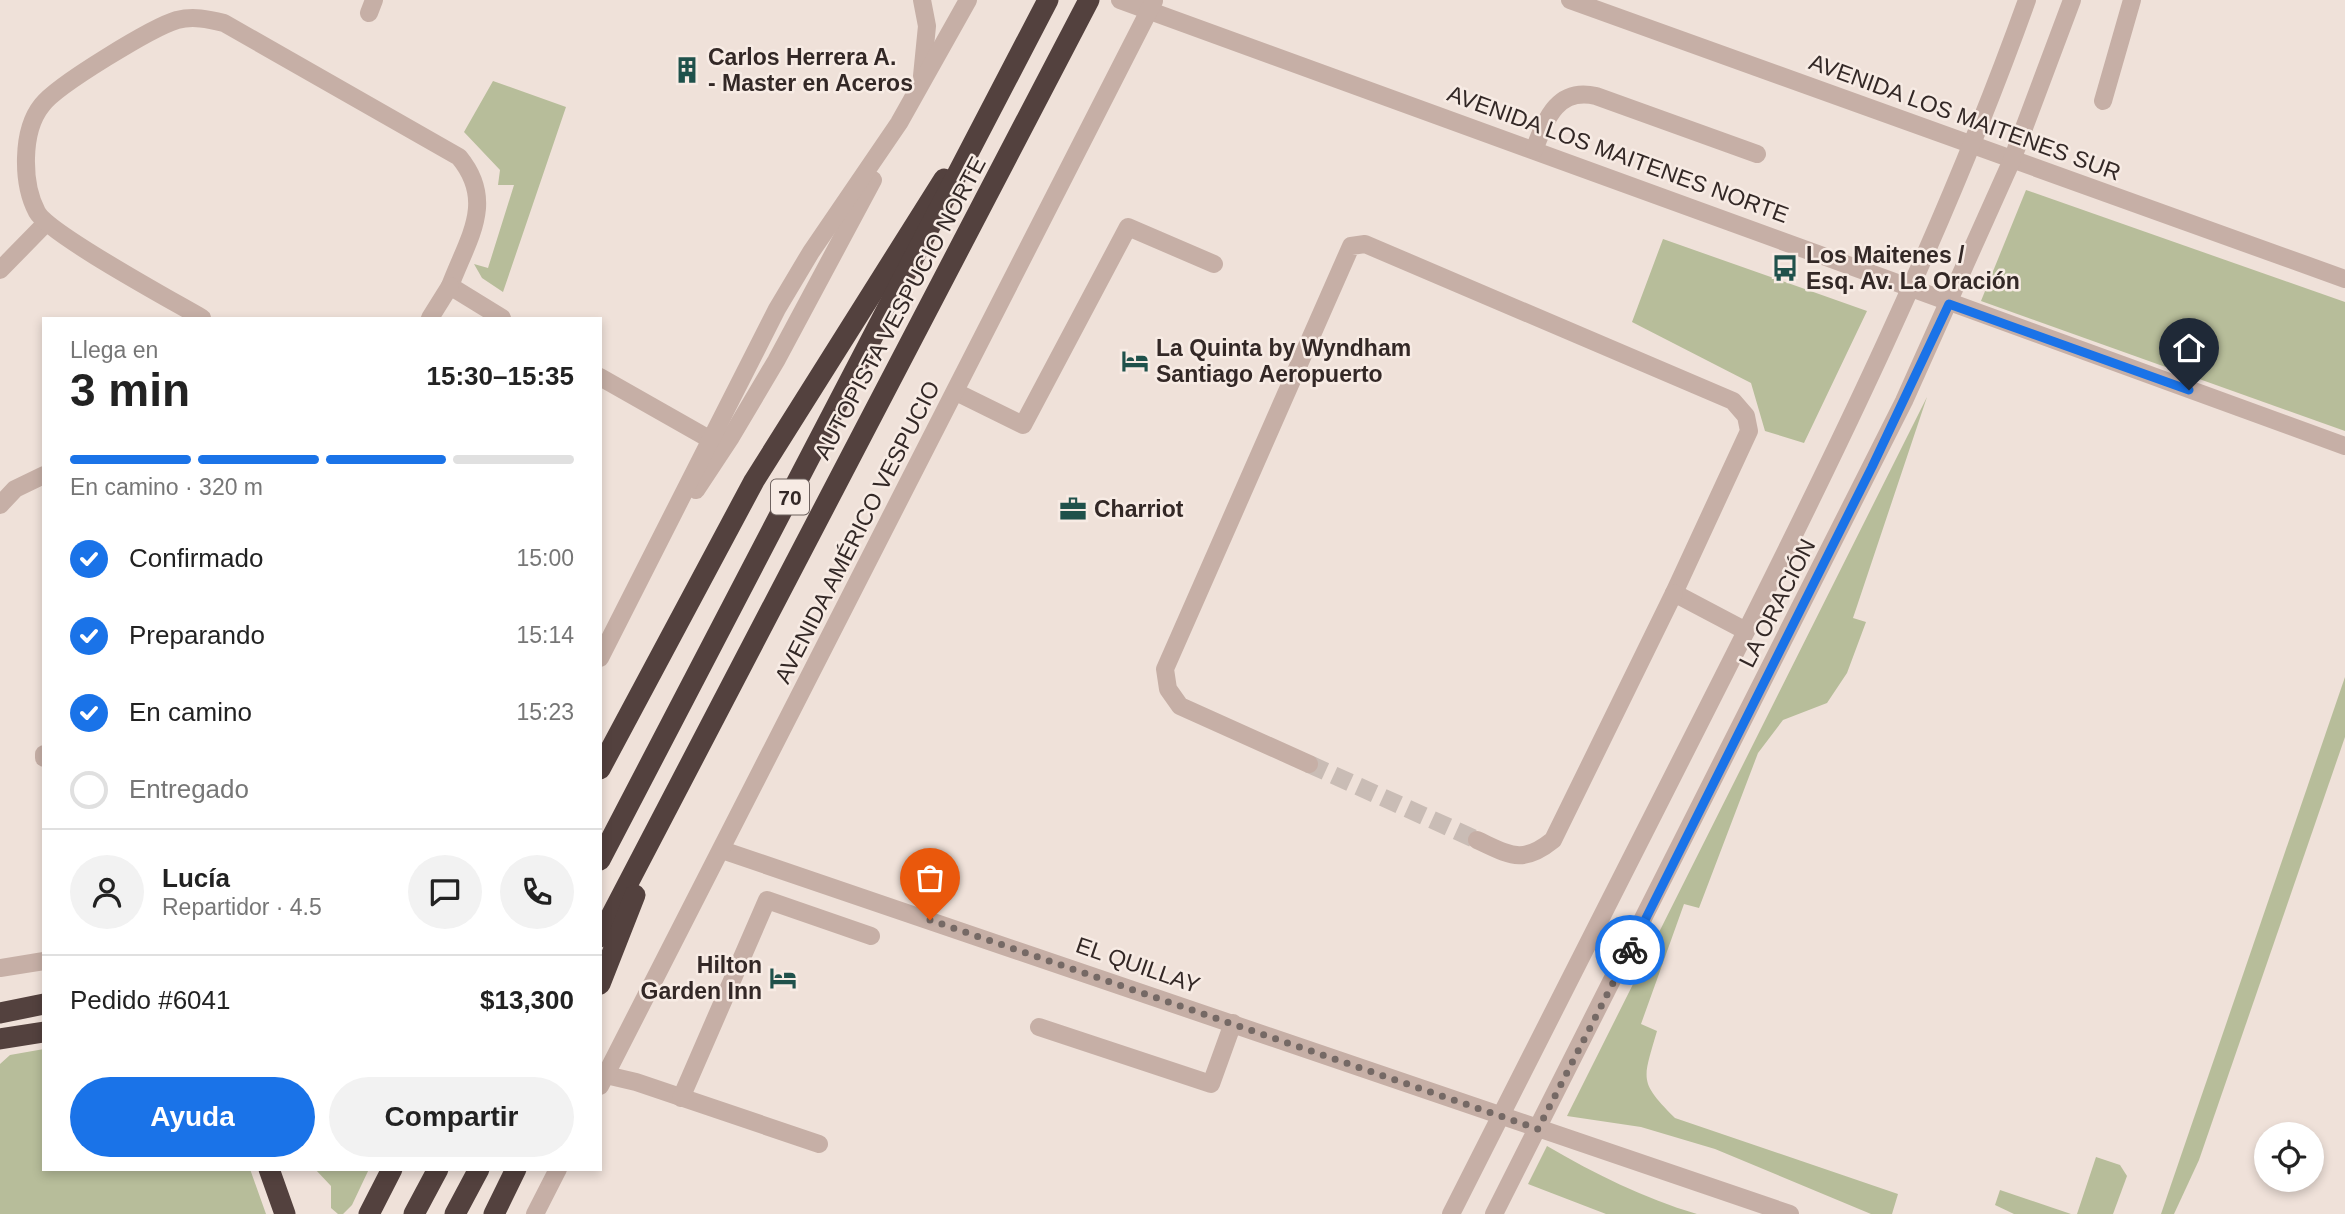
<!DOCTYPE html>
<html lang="es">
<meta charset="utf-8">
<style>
:root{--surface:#fff;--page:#f2f2f2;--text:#222;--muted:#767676;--line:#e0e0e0;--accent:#1a73e8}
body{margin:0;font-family:Arial,sans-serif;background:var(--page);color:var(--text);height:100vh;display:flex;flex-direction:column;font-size:26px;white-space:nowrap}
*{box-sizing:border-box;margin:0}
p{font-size:23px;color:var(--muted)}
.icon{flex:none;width:38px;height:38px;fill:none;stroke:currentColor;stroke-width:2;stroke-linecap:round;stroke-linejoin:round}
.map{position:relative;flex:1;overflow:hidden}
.sheet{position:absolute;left:42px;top:317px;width:560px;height:854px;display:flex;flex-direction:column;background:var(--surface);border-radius:0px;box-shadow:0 4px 10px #0003}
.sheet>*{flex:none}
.controls{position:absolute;left:2254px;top:1122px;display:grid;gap:14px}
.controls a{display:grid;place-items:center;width:70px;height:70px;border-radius:50%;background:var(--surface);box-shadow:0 4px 10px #0003;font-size:35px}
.pin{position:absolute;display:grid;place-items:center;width:60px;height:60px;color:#fff;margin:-72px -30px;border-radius:50% 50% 50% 0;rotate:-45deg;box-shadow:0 0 7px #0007}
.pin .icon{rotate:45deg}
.courier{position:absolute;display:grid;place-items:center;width:70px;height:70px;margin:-35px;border:5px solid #1a73e8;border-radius:50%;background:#fff;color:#222;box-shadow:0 2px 9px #0007}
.summary em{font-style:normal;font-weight:800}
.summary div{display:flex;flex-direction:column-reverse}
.summary{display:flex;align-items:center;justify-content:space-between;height:119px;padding:0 28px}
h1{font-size:46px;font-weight:800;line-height:52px}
.bar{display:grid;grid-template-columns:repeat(4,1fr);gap:10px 7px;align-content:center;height:84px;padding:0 28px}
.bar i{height:9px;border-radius:5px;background:var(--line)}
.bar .on{background:var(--accent)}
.bar p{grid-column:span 4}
.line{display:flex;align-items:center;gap:18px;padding:0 28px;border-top:2px solid var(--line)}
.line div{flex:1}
.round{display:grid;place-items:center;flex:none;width:74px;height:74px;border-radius:37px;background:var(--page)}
ol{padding:0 28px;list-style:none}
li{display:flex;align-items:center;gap:21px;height:77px}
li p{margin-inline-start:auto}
li .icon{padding:7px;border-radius:50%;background:var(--accent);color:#fff;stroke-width:4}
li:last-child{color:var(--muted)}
li i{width:38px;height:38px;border:4px solid var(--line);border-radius:50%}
.button{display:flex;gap:14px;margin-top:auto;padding:14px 28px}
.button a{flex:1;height:80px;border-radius:42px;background:var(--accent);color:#fff;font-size:28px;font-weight:800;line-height:80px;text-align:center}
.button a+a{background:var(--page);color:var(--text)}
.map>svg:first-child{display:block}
</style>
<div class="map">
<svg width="2345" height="1214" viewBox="0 0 2345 1214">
<rect width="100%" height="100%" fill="#efe1d9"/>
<g fill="#b7bd9a">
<polygon points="493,81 566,107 503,292 482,278 474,264 488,268 514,185 498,185 500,170 464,132"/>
<polygon points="2026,190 2345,302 2345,431 1981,301"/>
<polygon points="1663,239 1867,311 1804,443 1765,431 1751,383 1632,322"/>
<path d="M1927,397L1853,618L1866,622L1847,673L1827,703L1783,720L1758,753L1699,908L1684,904L1641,1024L1657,1031C1643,1080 1638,1081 1675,1118L1898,1194L1892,1214H1871L1715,1149L1641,1127L1567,1116Z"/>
<polygon points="2345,677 2345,737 2199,1160 2174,1214 2161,1214"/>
<polygon points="44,1049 44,1169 250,1169 266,1214 0,1214 0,1064 10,1055"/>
<path d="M1547,1146C1595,1174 1643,1198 1697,1214H1606L1528,1184Z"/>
<polygon points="2096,1157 2120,1165 2127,1176 2113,1214 2077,1214"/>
<polygon points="315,1169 369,1169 352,1205 343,1214 338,1214 331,1208 331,1186"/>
<polygon points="2000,1190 2071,1214 2014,1214 1995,1205"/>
</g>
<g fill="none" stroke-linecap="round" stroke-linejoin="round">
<polyline stroke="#c9bcb5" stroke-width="18" stroke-dasharray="18 9" stroke-linecap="butt" points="1309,764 1477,840"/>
<g stroke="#c6afa6" stroke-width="18">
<polyline points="922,0 927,26 922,76"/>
<polyline points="1120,0 2345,446"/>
<polyline points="1570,0 2345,279"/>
<polyline points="369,13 374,0"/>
<polyline points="2103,101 2132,0"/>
<path d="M1534,150C1546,119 1557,87 1596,96L1757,154"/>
<polyline points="0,270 45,224"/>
<path d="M202,318C173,301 49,234 37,212C22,184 21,131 42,105C57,85 153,27 177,20C193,16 208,19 224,23L459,157C496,202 468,238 450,286L502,318"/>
<polyline points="430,318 450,286"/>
<polyline points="600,377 711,440"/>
<polyline points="956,392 1023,425 1128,227 1214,264"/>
<polyline points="696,490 731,437 776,361 873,180"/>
<polyline points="0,505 15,489 44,475"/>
<polyline points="600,658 777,309 811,252 899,123 968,0"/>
<polyline points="44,754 44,758"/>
<polyline points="1309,764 1180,706 1168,689 1165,669 1351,246 1365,244 1733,401 1746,416 1749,431 1674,593 1746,631"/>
<path d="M1477,840C1510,855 1522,865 1553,840L1674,593"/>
<polyline points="722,850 1790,1214"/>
<polyline points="0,968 44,961"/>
<polyline points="1039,1027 1211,1084 1233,1023"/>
<polyline points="606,1075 636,1082 819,1144"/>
<polyline points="600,1086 1154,1"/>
<polyline points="681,1098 767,900 871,936"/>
<polyline points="535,1214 558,1169"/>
<path d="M1451,1214C1541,1035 1632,856 1723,677C1835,455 1943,234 2027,0"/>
<polyline points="1494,1214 1904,401 2012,160 2072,0"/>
</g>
<g stroke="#53413e" stroke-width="21">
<polyline points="600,769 754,481 944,179"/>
<polyline points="600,860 1048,0"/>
<polyline points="600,937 1089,0"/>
<polyline points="600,984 635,895"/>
<polyline points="0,1013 44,1004"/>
<polyline points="0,1039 44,1032"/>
<polyline points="269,1169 285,1214"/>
<polyline points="369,1214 392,1169"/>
<polyline points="414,1214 438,1169"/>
<polyline points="455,1214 479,1169"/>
<polyline points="494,1214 516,1169"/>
</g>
</g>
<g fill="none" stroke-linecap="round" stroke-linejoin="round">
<polyline stroke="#756965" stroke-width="7" stroke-dasharray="0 12.6" points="930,920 1538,1129 1630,950"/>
<polyline stroke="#1a73e8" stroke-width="9" points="1630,950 1872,467 1949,304 2189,390"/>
</g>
<defs>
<symbol id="building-bare" viewBox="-9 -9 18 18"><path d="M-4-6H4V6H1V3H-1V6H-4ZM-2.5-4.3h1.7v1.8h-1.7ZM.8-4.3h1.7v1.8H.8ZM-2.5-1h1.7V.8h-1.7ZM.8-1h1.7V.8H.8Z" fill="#1f514b" stroke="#f7ebe4" stroke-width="2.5" paint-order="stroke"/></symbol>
<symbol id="bus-bare" viewBox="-9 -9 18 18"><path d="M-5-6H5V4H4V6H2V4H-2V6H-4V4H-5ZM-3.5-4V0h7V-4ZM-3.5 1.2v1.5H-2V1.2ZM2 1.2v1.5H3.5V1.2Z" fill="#1f514b" stroke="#f7ebe4" stroke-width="2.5" paint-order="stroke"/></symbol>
<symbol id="hotel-bare" viewBox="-9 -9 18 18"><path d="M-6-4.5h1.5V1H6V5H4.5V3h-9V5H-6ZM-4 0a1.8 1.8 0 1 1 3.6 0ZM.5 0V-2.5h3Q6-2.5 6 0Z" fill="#1f514b" stroke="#f7ebe4" stroke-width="2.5" paint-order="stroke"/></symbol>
<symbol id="office-bare" viewBox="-9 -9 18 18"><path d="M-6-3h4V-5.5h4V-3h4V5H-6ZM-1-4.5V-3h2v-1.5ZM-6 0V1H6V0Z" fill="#1f514b" stroke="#f7ebe4" stroke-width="2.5" paint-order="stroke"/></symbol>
</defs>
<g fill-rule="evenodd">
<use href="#building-bare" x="668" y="51" width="38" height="38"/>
<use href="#bus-bare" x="1766" y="249" width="38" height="38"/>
<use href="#hotel-bare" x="1116" y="342" width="38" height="38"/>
<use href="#office-bare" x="1054" y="490" width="38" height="38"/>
<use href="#hotel-bare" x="764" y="959" width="38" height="38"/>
</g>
<g text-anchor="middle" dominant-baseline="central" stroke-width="5" stroke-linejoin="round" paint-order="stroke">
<rect fill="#f7ebe4" stroke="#6e625f" stroke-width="2" x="771" y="479.5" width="38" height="35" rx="5"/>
<g font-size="21" font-weight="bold" fill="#332826">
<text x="790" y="497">70</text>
</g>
<g font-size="23" font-weight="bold" fill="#332826" stroke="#f7ebe4" text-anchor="start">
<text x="708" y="57">Carlos Herrera A.<tspan x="708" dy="26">- Master en Aceros</tspan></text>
<text x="1806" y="255">Los Maitenes /<tspan x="1806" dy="26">Esq. Av. La Oración</tspan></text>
<text x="1156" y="348">La Quinta by Wyndham<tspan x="1156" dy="26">Santiago Aeropuerto</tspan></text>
<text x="1094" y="509">Charriot</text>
<text x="762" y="965" text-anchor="end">Hilton<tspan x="762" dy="26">Garden Inn</tspan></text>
</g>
<g font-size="23" fill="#332826" stroke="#f7ebe4">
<text transform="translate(1965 117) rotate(20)">AVENIDA LOS MAITENES SUR</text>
<text transform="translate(1618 154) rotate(20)">AVENIDA LOS MAITENES NORTE</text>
<text transform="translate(900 308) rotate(-62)">AUTOPISTA VESPUCIO NORTE</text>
<text transform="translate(857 532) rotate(-63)">AVENIDA AMÉRICO VESPUCIO</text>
<text transform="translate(1777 603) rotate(-63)">LA ORACIÓN</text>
<text transform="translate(1138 965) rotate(19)">EL QUILLAY</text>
</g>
</g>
</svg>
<div class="controls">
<a><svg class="icon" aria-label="locate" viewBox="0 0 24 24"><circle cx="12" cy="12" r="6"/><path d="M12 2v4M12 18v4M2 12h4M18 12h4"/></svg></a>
</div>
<div class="pin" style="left:930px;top:920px;background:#ea580c"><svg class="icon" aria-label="bag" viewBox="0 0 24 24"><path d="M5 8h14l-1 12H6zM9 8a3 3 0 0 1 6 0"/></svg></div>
<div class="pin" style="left:2189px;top:390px;background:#1f2937"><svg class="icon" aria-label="home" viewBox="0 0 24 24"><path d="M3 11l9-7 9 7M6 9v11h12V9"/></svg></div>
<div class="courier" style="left:1630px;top:950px"><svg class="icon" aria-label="bike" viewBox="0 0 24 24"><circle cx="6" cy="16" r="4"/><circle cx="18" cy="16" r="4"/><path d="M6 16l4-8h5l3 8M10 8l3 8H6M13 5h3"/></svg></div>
<section class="sheet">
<div class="summary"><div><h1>3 min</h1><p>Llega en</p></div><em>15:30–15:35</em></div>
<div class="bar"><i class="on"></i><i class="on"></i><i class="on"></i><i></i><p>En camino · 320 m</p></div>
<ol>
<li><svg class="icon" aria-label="check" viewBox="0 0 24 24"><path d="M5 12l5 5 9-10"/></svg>Confirmado<p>15:00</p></li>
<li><svg class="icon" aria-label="check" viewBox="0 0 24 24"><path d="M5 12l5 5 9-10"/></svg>Preparando<p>15:14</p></li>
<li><svg class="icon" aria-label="check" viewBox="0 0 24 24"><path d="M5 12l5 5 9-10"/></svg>En camino<p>15:23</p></li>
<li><i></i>Entregado</li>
</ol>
<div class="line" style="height:126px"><a class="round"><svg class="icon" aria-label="person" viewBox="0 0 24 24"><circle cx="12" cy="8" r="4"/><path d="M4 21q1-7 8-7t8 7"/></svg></a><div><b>Lucía</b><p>Repartidor · 4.5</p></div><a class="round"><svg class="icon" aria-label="chat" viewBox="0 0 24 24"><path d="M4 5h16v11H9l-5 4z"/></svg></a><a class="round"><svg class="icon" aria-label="phone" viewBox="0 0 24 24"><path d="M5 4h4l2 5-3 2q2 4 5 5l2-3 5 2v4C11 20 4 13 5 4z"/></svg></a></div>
<div class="line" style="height:91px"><div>Pedido #6041</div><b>$13,300</b></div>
<div class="button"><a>Ayuda</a><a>Compartir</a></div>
</section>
</div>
